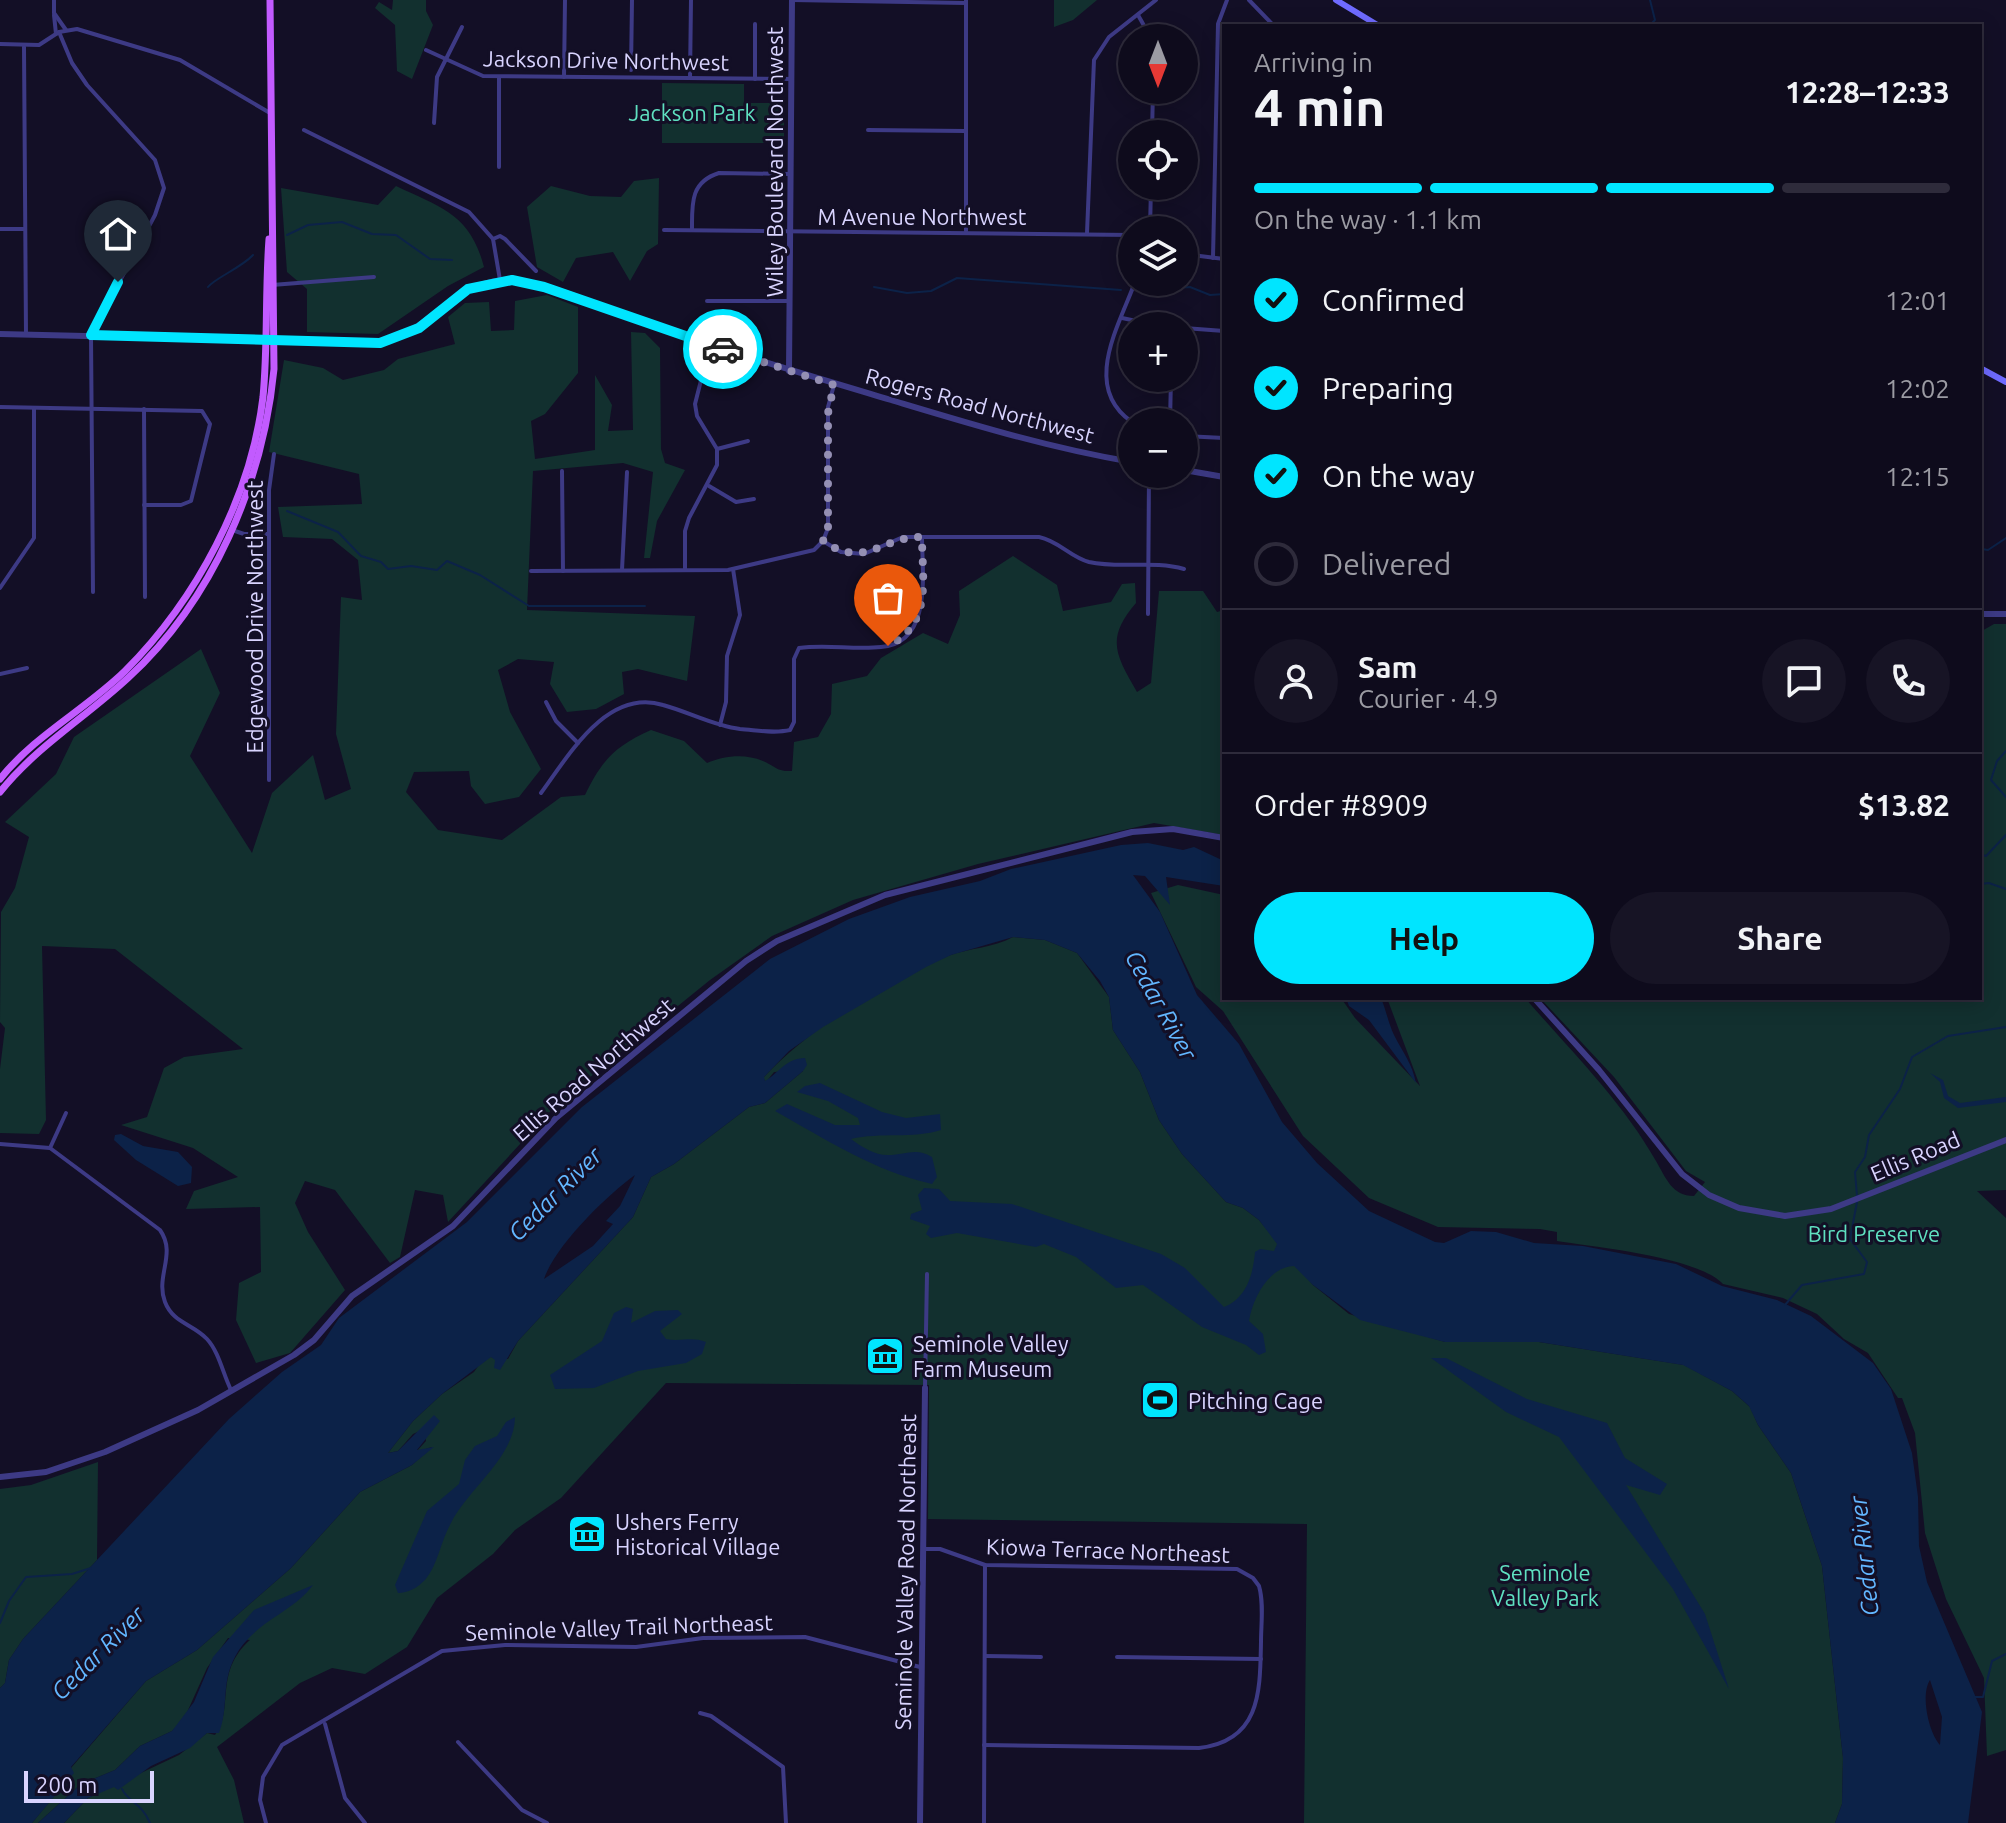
<!DOCTYPE html>
<meta charset="utf-8">
<style>
:root{--surface:#0e0b1c;--page:#171425;--text:#f1f3f6;--muted:#9b9ba3;--line:#2e2b3b;--accent:#00e5ff}
body{margin:0;font-family:Ubuntu,sans-serif;background:var(--page);color:var(--text);height:100vh;display:flex;flex-direction:column;font-size:30px;white-space:nowrap}
*{box-sizing:border-box;margin:0}
p{font-size:26px;color:var(--muted)}
.icon{flex:none;width:44px;height:44px;fill:none;stroke:currentColor;stroke-width:2;stroke-linecap:round;stroke-linejoin:round}
.map{position:relative;flex:1;overflow:hidden}
.details{position:absolute;left:1222px;top:24px;width:760px;height:976px;display:flex;flex-direction:column;background:var(--surface);border-radius:0px;box-shadow:0 4px 20px #0003,0 0 0 2px var(--line)}
.details>*{flex:none}
.needle{width:52px;rotate:180deg}
.buttons{position:absolute;left:1118px;top:24px;display:grid;gap:16px}
.buttons a{display:grid;place-items:center;width:80px;height:80px;border-radius:50%;background:var(--surface);box-shadow:0 4px 20px #0003,0 0 0 2px var(--line);font-size:40px}
.scale{position:absolute;left:24px;bottom:20px;width:130px;box-sizing:border-box;padding-left:8px;border:4px solid #d9d4ff;border-top:0;font-size:22px;line-height:28px;white-space:nowrap;color:#d9d4ff;-webkit-text-stroke:6px #130f26;paint-order:stroke}
.pin{position:absolute;display:grid;place-items:center;width:68px;height:68px;color:#fff;margin:-82px -34px;border-radius:50% 50% 50% 0;rotate:-45deg;box-shadow:0 0 8px #0007}
.pin .icon{rotate:45deg}
.courier{position:absolute;display:grid;place-items:center;width:80px;height:80px;margin:-40px;border:6px solid #00e5ff;border-radius:50%;background:#fff;color:#222;box-shadow:0 2px 10px #0007}
.summary em{font-style:normal;font-weight:700}
.summary div{display:flex;flex-direction:column-reverse}
.summary{display:flex;align-items:center;justify-content:space-between;height:136px;padding:0 32px}
h1{font-size:52px;font-weight:700;line-height:60px}
.bar{display:grid;grid-template-columns:repeat(4,1fr);gap:12px 8px;align-content:center;height:96px;padding:0 32px}
.bar i{height:10px;border-radius:6px;background:var(--line)}
.bar .active{background:var(--accent)}
.bar p{grid-column:span 4}
.line{display:flex;align-items:center;gap:20px;padding:0 32px;border-top:2px solid var(--line)}
.line div{flex:1}
.round{display:grid;place-items:center;flex:none;width:84px;height:84px;border-radius:42px;background:var(--page)}
ol{padding:0 32px;list-style:none}
li{display:flex;align-items:center;gap:24px;height:88px}
li p{margin-inline-start:auto}
li .icon{padding:8px;border-radius:50%;background:var(--accent);color:#111;stroke-width:4}
li:last-child{color:var(--muted)}
li i{width:44px;height:44px;border:4px solid var(--line);border-radius:50%}
.button{display:flex;gap:16px;margin-top:auto;padding:16px 32px}
.button a{flex:1;height:92px;border-radius:48px;background:var(--accent);color:#111;font-size:32px;font-weight:700;line-height:92px;text-align:center}
.button a+a{background:var(--page);color:var(--text)}
.map>svg:first-child{display:block}
</style>
<div class="map">
<svg width="2006" height="1823" viewBox="0 0 2006 1823">
<rect width="100%" height="100%" fill="#130f26"/>
<g fill="#12302f">
<polygon points="393,0 426,0 426,11 433,25 412,79 397,71 395,25 375,8 379,2 392,10"/>
<polygon points="1054,0 1097,0 1073,20 1054,27"/>
<polygon points="662,83 744,84 744,103 784,103 784,143 662,143"/>
<polygon points="659,178 658,244 647,251 630,281 613,252 576,258 563,282 537,267 527,207 551,186 590,196 621,197 634,181"/>
<path d="M396,186C442,208 470,214 484,267L448,286L378,334L307,332V289L287,272L281,188L378,205Z"/>
<path d="M547,295L578,307V373L545,414L531,421L535,459L595,450V375L612,405L608,431L633,430L631,332L645,333L660,348L661,449L665,463L685,470L657,521L650,558H644L653,472L623,463L533,471L527,610L695,616L687,681L638,669L622,672L624,694L596,709L567,712L550,684L554,662L518,659L498,670L510,712L541,769L519,797L485,804L471,786L469,771L414,772L406,792L438,830L502,840L561,797L585,795C602,760 615,746 651,730L684,741L707,763C724,756 744,753 763,761C775,766 777,772 792,771L794,742L818,737L831,714L832,684L867,676L881,658L923,633L948,644L960,615L959,591L1013,556L1057,585L1063,611L1111,602L1122,584L1135,583L1136,603C1105,639 1116,655 1137,692L1151,683L1159,591H1203L1217,612L1224,610V835L1154,823L978,864L853,900L772,936L710,980L557,1104L448,1222L443,1195L415,1190L400,1257L390,1263L335,1190L305,1181L295,1203L308,1232L345,1290L290,1353L256,1363L236,1320L239,1283L261,1272L260,1207L186,1209L194,1191L238,1177L193,1148L121,1125L147,1117L164,1068L184,1057L243,1049L115,949L42,946L46,1120L39,1134L0,1133V1069L5,1028L0,1022L1,912L15,888L29,837L5,822L56,774L74,737L201,649L220,693L190,756L252,853L272,793L313,755L325,800L351,789L336,734L341,597L362,600L358,560L332,539L283,537L278,507L362,504L359,474L269,452L284,360L323,368L343,380L384,370L398,359L455,344L448,317L465,303L489,302L491,331L514,330L515,301Z"/>
<path d="M1994,624H2006V1190L1977,1191L2006,1218V1750L1987,1756L1984,1678L1946,1599L1925,1533L1915,1433L1902,1398H1898L1868,1353L1844,1339L1817,1314L1783,1298L1723,1284C1698,1257 1595,1247 1557,1241V1232L1540,1229L1438,1227L1369,1198L1303,1136L1223,1011L1196,987L1151,893L1178,885L1224,895V998H1341L1355,1018L1420,1086L1387,998H1525C1570,1050 1622,1101 1656,1161C1666,1178 1672,1196 1694,1196L1705,1182L1686,1171L1614,1077L1540,998H1980V632Z"/>
<path d="M1013,937L1045,940L1077,953L1109,997L1113,1030L1140,1072L1159,1120L1182,1154L1226,1202L1243,1208L1259,1220L1313,1285L1349,1314L1445,1342H1539L1684,1365L1732,1391L1750,1407L1758,1425L1791,1473L1822,1566L1843,1758L1842,1804L1835,1823H1304L1307,1524L928,1519L929,1385L666,1383L561,1498L515,1530L493,1554L437,1598L407,1647L365,1674L332,1668L300,1683L217,1747L234,1780L244,1823H64L88,1798L179,1755L207,1733L215,1735C235,1709 213,1673 250,1640L228,1638L207,1668L184,1719L172,1731L140,1746L115,1770L81,1784L38,1823H32L73,1773L71,1768L146,1681L197,1650L291,1568L360,1492L412,1465L432,1447L416,1452L426,1441L424,1429L413,1434L398,1451L388,1453L413,1421L442,1394L474,1372L481,1362L490,1357L508,1359L518,1341L633,1217L651,1177L674,1164L749,1107L765,1103L803,1071L774,1072L766,1082L763,1078C812,1026 882,984 948,956C969,948 993,948 1013,937Z"/>
<polygon points="98,1462 97,1560 23,1639 9,1660 5,1683 0,1688 0,1489 31,1485"/>
</g>
<g fill="#0c2248" fill-rule="evenodd">
<path d="M1148,843L1183,850L1194,847L1224,861V886L1166,877L1170,905L1145,876L1133,875L1160,912L1197,995L1239,1044L1282,1122L1317,1163L1369,1211L1435,1242L1444,1243L1471,1231L1496,1232L1534,1243L1583,1246L1676,1264L1722,1286L1777,1300L1811,1316L1873,1363L1891,1389L1912,1453L1918,1497L1919,1546L1927,1582L1982,1712L1968,1823H1835L1842,1804L1843,1758L1822,1566L1791,1473L1758,1425L1749,1406L1732,1391L1683,1365L1539,1342H1445L1360,1320L1313,1285L1294,1266C1269,1267 1253,1297 1249,1321L1263,1334L1266,1352L1259,1355L1246,1345L1202,1327L1143,1285L1116,1288L1076,1257L1044,1244L1036,1247L957,1233L931,1238L926,1234L930,1226L910,1219L911,1214L922,1210L918,1195L924,1188L939,1189L950,1201L1012,1204L1161,1254L1185,1268L1224,1307C1247,1298 1253,1274 1255,1252L1260,1249L1274,1251L1277,1244L1259,1220L1243,1208L1226,1202L1182,1154L1159,1120L1140,1072L1113,1030L1109,997L1100,981L1077,953L1045,940L1013,937L951,955L926,967L823,1027L789,1051L764,1077L765,1081C779,1073 786,1058 805,1058L807,1065L803,1071L765,1103L749,1107L674,1164L651,1177L633,1217L518,1341L500,1370L494,1368L495,1360L491,1357L442,1394L413,1421L388,1453L398,1451L434,1415L440,1421L417,1450L434,1447L412,1465L360,1492L291,1568L197,1650L146,1681L71,1767L74,1773L32,1823H0V1688L5,1683L9,1660L23,1639L229,1419L282,1372L321,1345L339,1318L467,1222L582,1107L770,959L849,919L910,897L980,881L1011,869L1121,845ZM635,1175L620,1206L606,1221L613,1224L593,1246L544,1279C555,1246 607,1195 635,1175ZM1930,1680L1942,1717L1940,1745C1929,1733 1920,1695 1930,1680Z"/>
<path d="M1346,998H1381C1386,1010 1389,1025 1394,1035C1403,1053 1412,1063 1416,1083L1369,1020L1349,1006Z"/>
<polygon points="1930,1073 1943,1080 1948,1096 1960,1103 2006,1097 2006,1102 1958,1108 1944,1098 1940,1082"/>
<path d="M820,1083L882,1112L906,1118L940,1114L941,1130C913,1139 880,1132 851,1139C862,1147 874,1155 888,1155C906,1155 915,1147 932,1157L937,1177L932,1184C874,1171 827,1140 775,1111L787,1104L835,1125H860L858,1118L828,1101L797,1092L805,1086Z"/>
<polygon points="121,1134 143,1146 178,1152 192,1167 191,1183 178,1186 136,1160 114,1140 115,1135"/>
<path d="M626,1307L633,1309L631,1323L655,1311L678,1310L682,1314L660,1331L666,1339C681,1342 692,1336 706,1342L702,1354L686,1363L638,1371L594,1388L555,1389L550,1375L602,1341L614,1313Z"/>
<polygon points="1431,1358 1446,1358 1527,1399 1607,1423 1625,1458 1667,1484 1660,1495 1626,1485 1705,1614 1729,1689 1673,1589 1559,1437 1506,1412"/>
<path d="M515,1417C515,1457 468,1489 451,1523C441,1540 438,1565 425,1580C417,1588 408,1593 398,1593L395,1585L427,1511L459,1484L465,1460L475,1446L497,1436L506,1422Z"/>
<path d="M313,1585C293,1612 259,1620 239,1650C219,1681 230,1705 219,1733H207L190,1748L151,1766L118,1790L114,1787L88,1798L64,1823H38L81,1784L115,1770L140,1746L172,1731L194,1702L213,1657L254,1610Z"/>
</g>
<g fill="none" stroke-linecap="round" stroke-linejoin="round">
<g stroke="#0c2248" stroke-width="2">
<polyline points="1649,26 1655,20 1650,0"/>
<polyline points="287,235 308,225 342,222 372,234 396,235 430,259 452,260"/>
<path d="M208,287C215,278 241,268 253,255"/>
<polyline points="874,287 907,293 931,291 957,278 1121,290"/>
<polyline points="1144,290 1190,287 1210,295 1224,294"/>
<polyline points="287,511 338,532 361,556 381,562 388,569 411,566 437,570 447,561 480,575 529,606 645,606"/>
<polyline points="1980,540 1982,549 1988,550 2006,538"/>
<polyline points="2006,751 1997,761 1991,780 2006,797"/>
<polyline points="1980,854 1986,856 2006,835"/>
<polyline points="1980,884 1989,883 2006,889"/>
<polyline points="1857,1196 1855,1172 1865,1157 1869,1135 1900,1089 1912,1057 1948,1036 2006,1027"/>
<polyline points="1785,1305 1802,1285 1864,1274 1867,1262 1850,1239 1857,1202"/>
<polyline points="0,1623 9,1601 26,1577 72,1574 91,1568"/>
<polyline points="1974,1697 1983,1697 1992,1661 2006,1654"/>
<path d="M122,1789C129,1803 141,1802 150,1823"/>
</g>
<g stroke="#3d3a85" stroke-width="4">
<polyline points="54,0 54,13 66,30"/>
<polyline points="792,0 966,3"/>
<polyline points="966,0 966,231"/>
<polyline points="1249,0 1274,26"/>
<polyline points="54,15 56,34"/>
<polyline points="1138,15 1151,38"/>
<polyline points="59,32 72,63 87,85 155,160 164,188 155,215 91,335 93,592"/>
<polyline points="0,44 39,45 59,32 77,29 180,60 270,113"/>
<polyline points="24,47 26,334"/>
<polyline points="426,50 483,76 792,79"/>
<polyline points="631,70 632,0"/>
<polyline points="564,77 565,0"/>
<polyline points="690,78 691,0"/>
<polyline points="755,79 755,24"/>
<polyline points="434,123 437,77 462,27"/>
<polyline points="304,130 469,212 493,239 500,280"/>
<polyline points="868,130 965,131"/>
<polyline points="1152,134 1153,90"/>
<polyline points="499,167 499,77"/>
<polyline points="0,229 25,229"/>
<polyline points="664,230 1132,235"/>
<path d="M692,230C692,204 690,182 719,173L789,174"/>
<polyline points="1150,230 1151,186"/>
<polyline points="1087,233 1094,60 1109,37 1156,0"/>
<polyline points="493,239 500,236 505,239 536,271"/>
<polyline points="1184,254 1224,259"/>
<polyline points="1213,258 1218,24 1227,0"/>
<polyline points="272,285 374,277"/>
<polyline points="707,301 789,301"/>
<polyline points="1122,318 1160,326"/>
<polyline points="1184,328 1224,331"/>
<polyline points="0,407 202,411 210,424 191,501 181,505 144,505"/>
<polyline points="144,409 145,597"/>
<path d="M1132,422C1081,387 1119,326 1135,282"/>
<polyline points="1170,422 1171,378"/>
<polyline points="1184,436 1224,438"/>
<polyline points="717,449 748,441"/>
<polyline points="562,471 563,571"/>
<polyline points="709,486 736,502 754,499"/>
<polyline points="232,530 244,534 269,534"/>
<path d="M823,541L841,552L864,554L903,537H1039C1059,541 1070,557 1089,562C1120,569 1153,560 1184,569"/>
<polyline points="622,570 627,472"/>
<polyline points="685,570 685,531 689,518 717,465 717,449 697,416 695,404 710,345"/>
<polyline points="531,571 728,570 814,550 823,541 828,528 828,407 834,385"/>
<polyline points="0,588 34,538 34,408"/>
<polyline points="1148,614 1149,474"/>
<polyline points="0,674 27,668"/>
<polyline points="546,702 556,721 578,743"/>
<polyline points="720,725 726,702 727,656 740,615 733,569"/>
<polyline points="269,780 269,490 274,454"/>
<path d="M541,793C569,755 607,688 663,705C689,712 714,726 740,729C756,730 774,734 790,730L794,722V659L799,648C826,644 854,650 881,647C933,643 922,572 922,537"/>
<path d="M0,1144L50,1148L160,1230C177,1254 155,1276 165,1302C173,1323 193,1324 207,1339C219,1352 223,1374 231,1390"/>
<polyline points="50,1148 66,1113"/>
<polyline points="925,1387 927,1274"/>
<path d="M923,1549H940L985,1565L1237,1569L1253,1578L1259,1586C1264,1603 1261,1624 1261,1642C1260,1691 1261,1741 1199,1748L984,1745"/>
<polyline points="985,1656 1041,1657"/>
<polyline points="1117,1657 1261,1659"/>
<polyline points="700,1713 711,1716 783,1767 786,1823"/>
<polyline points="325,1724 345,1798 365,1823"/>
<polyline points="458,1742 522,1810 547,1823"/>
<polyline points="266,1823 260,1800 263,1777 282,1745 442,1651 505,1645 636,1647 703,1638 805,1637 920,1667"/>
<polyline points="984,1823 985,1565"/>
</g>
<g stroke="#3d3a85" stroke-width="6">
<path d="M0,334L380,343C428,333 452,285 502,280C544,277 621,317 664,330C739,355 815,377 891,400C971,424 1049,448 1132,462"/>
<polyline points="789,371 792,0"/>
<polyline points="1184,470 1224,477"/>
<polyline points="1980,614 2006,614"/>
<polyline points="1534,998 1599,1070 1682,1174 1709,1195 1739,1208 1785,1216 1831,1209 2006,1140"/>
<polyline points="0,1477 46,1472 105,1452 198,1410 294,1355 314,1340 352,1296 453,1226 556,1118 746,961 777,941 885,895 1132,832 1173,829 1224,838"/>
<polyline points="920,1823 925,1388"/>
</g>
<g stroke="#6f6bff" stroke-width="6">
<polyline points="1336,0 1379,26"/>
<polyline points="1980,368 2006,382"/>
</g>
<g stroke="#c25bff" stroke-width="7">
<path d="M0,779C35,735 85,710 125,671C196,600 251,498 263,397C268,345 265,292 269,239"/>
<path d="M0,792C36,747 86,717 128,678C213,600 263,483 274,369L270,0"/>
</g>
</g>
<g fill="none" stroke-linecap="round" stroke-linejoin="round">
<path stroke="#948fb3" stroke-width="8" stroke-dasharray="0 14.4" d="M723,349L834,385L828,413V528L823,541C865,570 880,537 922,537C922,580 933,623 888,646"/>
<polyline stroke="#00e5ff" stroke-width="10" points="118,282 91,335 380,343 419,328 468,289 512,280 544,287 723,349"/>
</g>
<defs>
<symbol id="museum-square" viewBox="-11 -11 22 22"><rect x="-9" y="-9" width="18" height="18" rx="4" fill="#00e5ff" stroke="#130f26"/><path d="M0-6L6-3V-2H-6V-3ZM-5-1h2V3h-2ZM-1-1h2V3h-2ZM3-1h2V3H3ZM-6 4H6V6H-6Z" fill="#111"/></symbol>
<symbol id="stadium-square" viewBox="-11 -11 22 22"><rect x="-9" y="-9" width="18" height="18" rx="4" fill="#00e5ff" stroke="#130f26"/><path d="M0-5a6.5 5 0 1 0 0 10a6.5 5 0 1 0 0-10ZM-3.5-1.8h7v3.6h-7Z" fill="#111"/></symbol>
</defs>
<g fill-rule="evenodd">
<use href="#museum-square" x="863" y="1334" width="44" height="44"/>
<use href="#stadium-square" x="1138" y="1378" width="44" height="44"/>
<use href="#museum-square" x="565" y="1512" width="44" height="44"/>
</g>
<g text-anchor="middle" dominant-baseline="central" stroke-width="6" stroke-linejoin="round" paint-order="stroke">
<g font-size="22" fill="#d9d4ff" stroke="#130f26">
<text transform="translate(606 60) rotate(1)">Jackson Drive Northwest</text>
<text transform="translate(774 162) rotate(-90)">Wiley Boulevard Northwest</text>
<text x="922" y="216">M Avenue Northwest</text>
<text transform="translate(980 405) rotate(15)">Rogers Road Northwest</text>
<text transform="translate(254 617) rotate(-90)">Edgewood Drive Northwest</text>
<text transform="translate(593 1069) rotate(-41)">Ellis Road Northwest</text>
<text transform="translate(1915 1156) rotate(-23)">Ellis Road</text>
<text transform="translate(1108 1550) rotate(2)">Kiowa Terrace Northeast</text>
<text transform="translate(905 1572) rotate(-89)">Seminole Valley Road Northeast</text>
<text transform="translate(619 1627) rotate(-2)">Seminole Valley Trail Northeast</text>
</g>
<g font-size="22" fill="#5fe0c0" stroke="#130f26">
<text x="692" y="112">Jackson Park</text>
<text x="1874" y="1233">Bird Preserve</text>
<text x="1545" y="1572">Seminole<tspan x="1545" dy="25">Valley Park</tspan></text>
</g>
<g font-size="22" fill="#d9d4ff" stroke="#130f26" text-anchor="start">
<text x="913" y="1343">Seminole Valley<tspan x="913" dy="25">Farm Museum</tspan></text>
<text x="1188" y="1400">Pitching Cage</text>
<text x="615" y="1521">Ushers Ferry<tspan x="615" dy="25">Historical Village</tspan></text>
</g>
<g font-size="24" font-style="italic" fill="#62b6ff" stroke="#130f26">
<text transform="translate(1161 1005) rotate(61)">Cedar River</text>
<text transform="translate(555 1194) rotate(-45)">Cedar River</text>
<text transform="translate(1864 1556) rotate(-96)">Cedar River</text>
<text transform="translate(98 1653) rotate(-45)">Cedar River</text>
</g>
</g>
</svg>
<div class="buttons">
<a><svg class="needle" viewBox="-14 -14 28 28"><path d="M0-13l5 13h-10z" fill="#e53935"/><path d="M0 13l5-13h-10z" fill="#9b9ba3"/></svg></a>
<a><svg class="icon" aria-label="locate" viewBox="0 0 24 24"><circle cx="12" cy="12" r="6"/><path d="M12 2v4M12 18v4M2 12h4M18 12h4"/></svg></a>
<a><svg class="icon" aria-label="layers" viewBox="0 0 24 24"><path d="M12 4l9 5-9 5-9-5zM3 14l9 5 9-5"/></svg></a>
<a>+</a>
<a>−</a>
</div>
<div class="scale">200 m</div>
<div class="pin" style="left:888px;top:646px;background:#ea580c"><svg class="icon" aria-label="bag" viewBox="0 0 24 24"><path d="M5 8h14l-1 12H6zM9 8a3 3 0 0 1 6 0"/></svg></div>
<div class="pin" style="left:118px;top:282px;background:#1f2937"><svg class="icon" aria-label="home" viewBox="0 0 24 24"><path d="M3 11l9-7 9 7M6 9v11h12V9"/></svg></div>
<div class="courier" style="left:723px;top:349px"><svg class="icon" aria-label="car" viewBox="0 0 24 24"><path d="M5 17H2v-5l4-1 3-4h7l3 4 3 1v5h-3M9 17h6M6 11h13"/><circle cx="7" cy="17" r="2"/><circle cx="17" cy="17" r="2"/></svg></div>
<section class="details">
<div class="summary"><div><h1>4 min</h1><p>Arriving in</p></div><em>12:28–12:33</em></div>
<div class="bar"><i class="active"></i><i class="active"></i><i class="active"></i><i></i><p>On the way · 1.1 km</p></div>
<ol>
<li><svg class="icon" aria-label="check" viewBox="0 0 24 24"><path d="M5 12l5 5 9-10"/></svg>Confirmed<p>12:01</p></li>
<li><svg class="icon" aria-label="check" viewBox="0 0 24 24"><path d="M5 12l5 5 9-10"/></svg>Preparing<p>12:02</p></li>
<li><svg class="icon" aria-label="check" viewBox="0 0 24 24"><path d="M5 12l5 5 9-10"/></svg>On the way<p>12:15</p></li>
<li><i></i>Delivered</li>
</ol>
<div class="line" style="height:144px"><a class="round"><svg class="icon" aria-label="person" viewBox="0 0 24 24"><circle cx="12" cy="8" r="4"/><path d="M4 21q1-7 8-7t8 7"/></svg></a><div><b>Sam</b><p>Courier · 4.9</p></div><a class="round"><svg class="icon" aria-label="chat" viewBox="0 0 24 24"><path d="M4 5h16v11H9l-5 4z"/></svg></a><a class="round"><svg class="icon" aria-label="phone" viewBox="0 0 24 24"><path d="M5 4h4l2 5-3 2q2 4 5 5l2-3 5 2v4C11 20 4 13 5 4z"/></svg></a></div>
<div class="line" style="height:104px"><div>Order #8909</div><b>$13.82</b></div>
<div class="button"><a>Help</a><a>Share</a></div>
</section>
</div>
